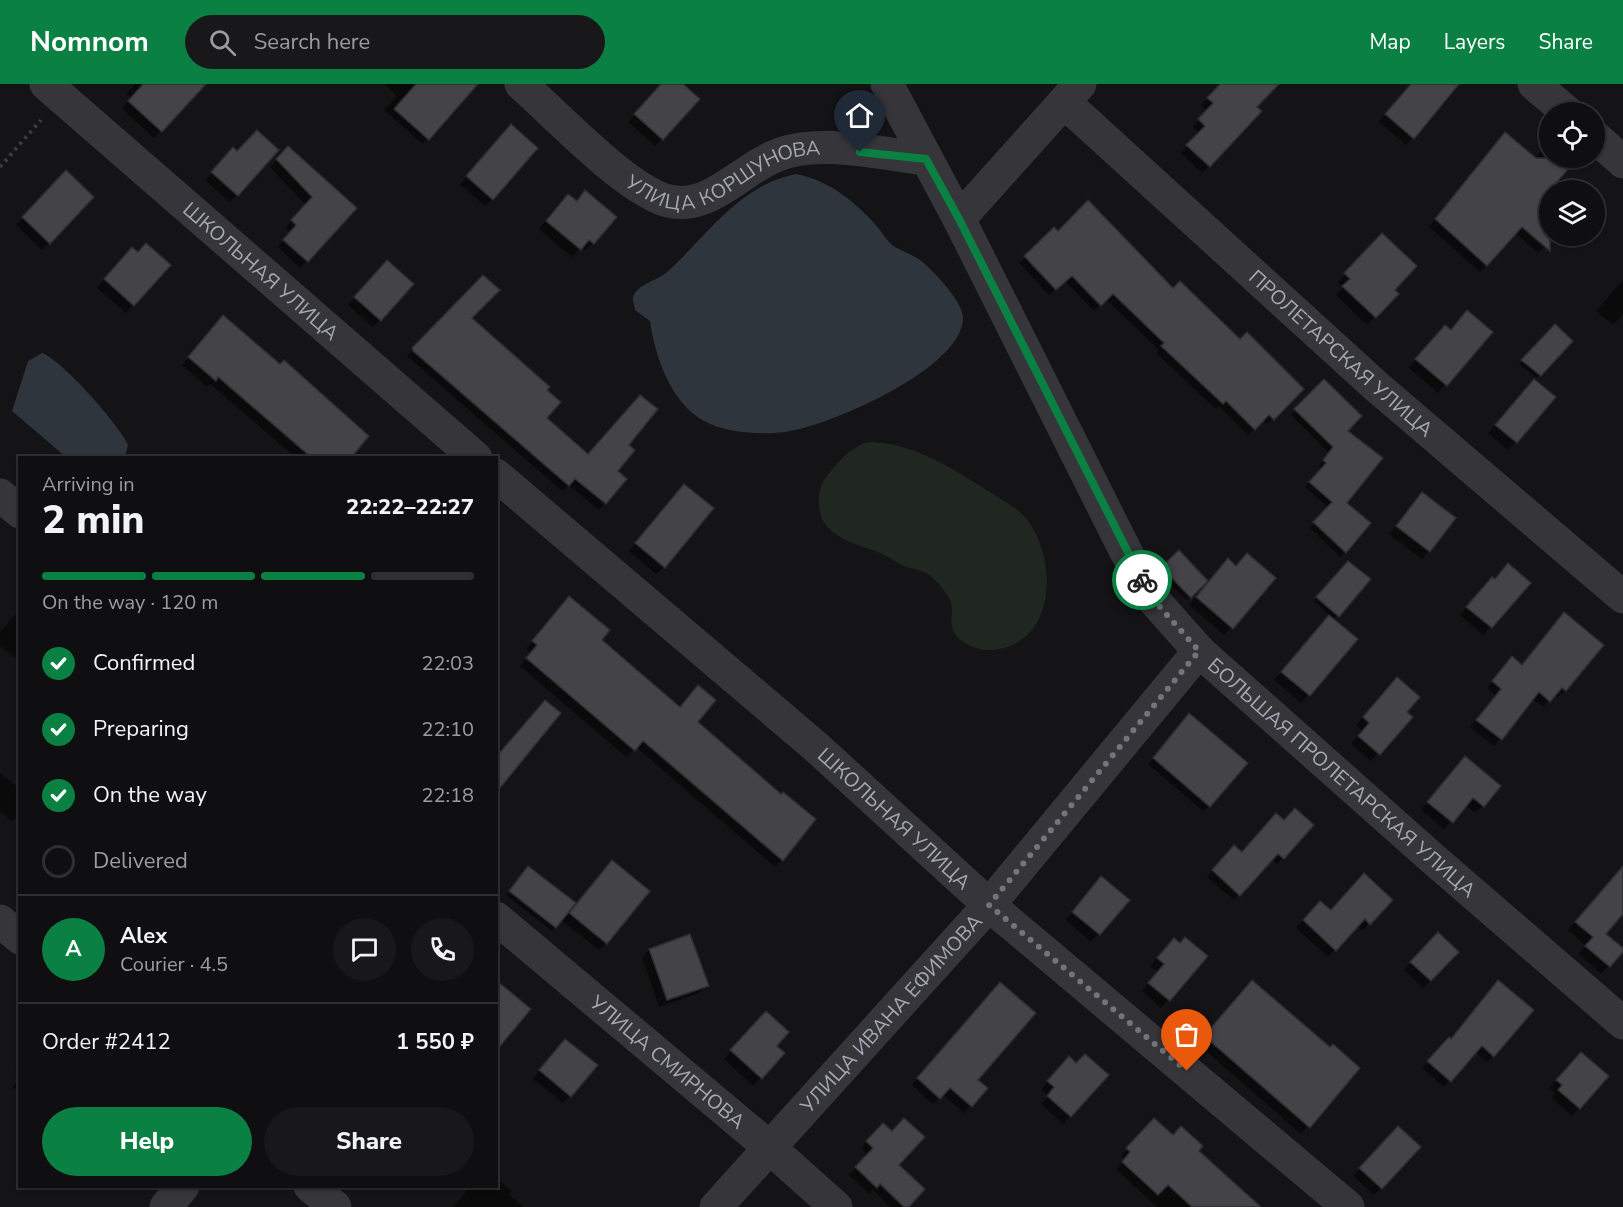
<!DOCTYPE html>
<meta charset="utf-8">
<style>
:root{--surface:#0f0e10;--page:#181719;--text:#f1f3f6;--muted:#9b9c9f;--line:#2f2e30;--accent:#0b8043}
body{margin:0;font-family:"Nunito Sans",sans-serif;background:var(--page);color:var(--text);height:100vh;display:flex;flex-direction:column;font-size:22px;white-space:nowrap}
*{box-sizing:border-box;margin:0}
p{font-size:20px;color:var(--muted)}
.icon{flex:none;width:33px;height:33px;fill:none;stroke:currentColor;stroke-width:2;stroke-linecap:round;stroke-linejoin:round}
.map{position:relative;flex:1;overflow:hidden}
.sheet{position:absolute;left:18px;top:372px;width:480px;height:732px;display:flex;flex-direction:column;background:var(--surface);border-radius:0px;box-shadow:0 2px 4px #0004,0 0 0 2px var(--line)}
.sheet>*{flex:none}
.tools{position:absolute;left:1539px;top:18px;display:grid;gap:12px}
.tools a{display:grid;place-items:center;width:66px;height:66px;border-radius:50%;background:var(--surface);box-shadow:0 2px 4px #0004,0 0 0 2px var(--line);font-size:30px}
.pin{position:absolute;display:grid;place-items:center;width:51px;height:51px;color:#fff;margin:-62px -26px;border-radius:50% 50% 50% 0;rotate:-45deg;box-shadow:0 0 6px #0007}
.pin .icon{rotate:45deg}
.courier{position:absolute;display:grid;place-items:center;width:60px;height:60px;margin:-30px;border:4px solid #0b8043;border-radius:50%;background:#fff;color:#222;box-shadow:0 2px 8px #0007}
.summary em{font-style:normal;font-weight:800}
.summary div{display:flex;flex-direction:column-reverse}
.summary{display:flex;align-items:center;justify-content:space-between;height:102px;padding:0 24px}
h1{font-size:39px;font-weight:800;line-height:45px}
.bar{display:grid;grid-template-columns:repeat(4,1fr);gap:9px 6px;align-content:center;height:72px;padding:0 24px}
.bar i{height:8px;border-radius:4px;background:var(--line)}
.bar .on{background:var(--accent)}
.bar p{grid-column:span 4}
.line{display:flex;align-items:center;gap:15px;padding:0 24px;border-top:2px solid var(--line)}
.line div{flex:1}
.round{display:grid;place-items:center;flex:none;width:63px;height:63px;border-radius:32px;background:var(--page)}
ol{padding:0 24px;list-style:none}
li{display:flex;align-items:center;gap:18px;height:66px}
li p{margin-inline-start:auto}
li .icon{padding:6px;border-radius:50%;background:var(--accent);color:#fff;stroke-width:4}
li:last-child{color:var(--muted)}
li i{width:33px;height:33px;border:3px solid var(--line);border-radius:50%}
.button{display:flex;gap:12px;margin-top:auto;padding:12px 24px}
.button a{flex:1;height:69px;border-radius:36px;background:var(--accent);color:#fff;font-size:24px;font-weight:800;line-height:69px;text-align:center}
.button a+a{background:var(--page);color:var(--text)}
header{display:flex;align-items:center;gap:36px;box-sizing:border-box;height:84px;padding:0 30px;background:var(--accent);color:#fff}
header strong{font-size:28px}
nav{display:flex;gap:33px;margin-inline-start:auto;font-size:21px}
.search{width:420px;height:54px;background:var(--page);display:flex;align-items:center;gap:15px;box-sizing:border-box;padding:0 21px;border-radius:33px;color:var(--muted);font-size:22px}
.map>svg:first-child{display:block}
</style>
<header>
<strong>Nomnom</strong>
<div class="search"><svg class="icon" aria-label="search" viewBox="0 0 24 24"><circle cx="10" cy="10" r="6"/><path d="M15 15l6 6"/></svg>Search here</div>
<nav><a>Map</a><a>Layers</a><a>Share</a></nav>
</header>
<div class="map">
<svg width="1623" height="1123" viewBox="0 0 1623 1123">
<rect width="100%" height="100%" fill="#141315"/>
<path fill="#202721" d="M867,358C916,358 955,387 995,411C1005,418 1016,423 1024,432C1059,472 1058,561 992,566C978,567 955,558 952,543C950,534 954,524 950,516C946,508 936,496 929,491C922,486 912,485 904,482C895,478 888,472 880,469C857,460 821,453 819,422C818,413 819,404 824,396C837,379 847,366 867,358Z"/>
<g fill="#2e353d">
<path d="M796,90C828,96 853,116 875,140C881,147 886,155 892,161C901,167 911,170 920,176C932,185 963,218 963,233C965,284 827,343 785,348C760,351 726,349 704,337C671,319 655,273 650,237L635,226C634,220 631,214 635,209C641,200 657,196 666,189C706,153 739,101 796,90Z"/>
<path d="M42,269C62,276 119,341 128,361L125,373H66L12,327L28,277Z"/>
</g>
<g fill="#0007">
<polygon points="135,0 193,0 199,5 154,54 122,25 131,14 126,10"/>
<polygon points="384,0 459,0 423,60 384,26 397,12"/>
<polygon points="662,0 680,0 662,55 655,62 628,38"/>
<polygon points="1221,0 1276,0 1255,23 1260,27 1202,89 1181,69 1199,49 1193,43 1207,27 1201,21"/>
<polygon points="1411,0 1446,0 1413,54 1406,61 1379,38"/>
<polygon points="504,50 492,115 485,122 460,100"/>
<polygon points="1499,57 1535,74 1549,59 1550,74 1566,74 1572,78 1559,93 1574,106 1550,106 1550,152 1554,152 1538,169 1515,149 1480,188 1429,143"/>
<polygon points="289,64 355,124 300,184 278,163 290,149 285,144 306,121 270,83"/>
<polygon points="226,73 237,111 229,118 205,96"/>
<polygon points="66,88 92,113 42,166 16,141"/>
<polygon points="585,108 593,159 585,166 582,163 572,173 539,145 561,119 576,118"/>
<polygon points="1054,146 1173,206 1302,305 1267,340 1262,336 1248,351 1219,322 1216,325 1156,269 1159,266 1106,215 1094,227 1065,197 1049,211 1019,179"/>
<polygon points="1554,152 1575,152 1566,161"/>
<polygon points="1374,158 1393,206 1397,210 1367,241 1336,211 1343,203 1338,198"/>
<polygon points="125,173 169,181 126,229 97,204"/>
<polygon points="379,185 380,236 373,243 348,221"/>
<polygon points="483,193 470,235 545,306 545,335 588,372 627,361 605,419 599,426 569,401 562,407 407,272"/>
<polygon points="1623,196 1623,230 1613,241 1596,227"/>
<polygon points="216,241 349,374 296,374 210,300 207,303 182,281"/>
<polygon points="1555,243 1571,258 1537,294 1519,280"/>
<polygon points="1491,248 1438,309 1409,284 1437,250"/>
<polygon points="1324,297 1345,347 1345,468 1340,473 1310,444 1329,424 1305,403 1322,385 1319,382 1329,369 1291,331"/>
<polygon points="1527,304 1554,314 1508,366 1488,349"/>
<polygon points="677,409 664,483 656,490 629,467"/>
<polygon points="1422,410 1454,434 1422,475 1389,450"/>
<polygon points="1179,468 1206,497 1186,516 1159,488"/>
<polygon points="1348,479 1368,496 1333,536 1355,555 1301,619 1274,596 1330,532 1314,517"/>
<polygon points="1221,484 1232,544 1224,551 1189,521"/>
<polygon points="1494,497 1529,499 1483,551 1460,531 1485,502"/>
<polygon points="562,521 679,624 698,603 696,638 782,776 775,783 636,663 626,673 520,582 531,569 526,565"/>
<polygon points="20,525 20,577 0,562 0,548"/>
<polygon points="1602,561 1558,613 1555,610 1543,623 1532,615 1494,662 1470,643 1496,612 1487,604 1506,581 1521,582"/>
<polygon points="1390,602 1405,629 1411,633 1371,677 1351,660 1363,647 1356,641"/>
<polygon points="1184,636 1209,722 1203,727 1148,680"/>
<polygon points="496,661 503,666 496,707"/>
<polygon points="1458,682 1483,722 1475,729 1465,721 1444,745 1421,726"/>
<polygon points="0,689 20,705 20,729 12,737 0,728"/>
<polygon points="1312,741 1277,780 1271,775 1234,816 1207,793 1229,769 1242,769"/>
<polygon points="529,784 575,821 604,785 606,859 599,866 561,836 552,847 506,811"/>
<polygon points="1623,796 1623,828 1604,850 1623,866 1601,890 1579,870 1586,862 1568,846 1610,798"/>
<polygon points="1357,799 1369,840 1362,847 1357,842 1328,873 1296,844 1313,826 1331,828"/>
<polygon points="1094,801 1128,816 1091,858 1066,836"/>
<polygon points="1438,850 1456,868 1423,904 1404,886"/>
<polygon points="1180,860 1206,872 1161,924 1142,907 1158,888 1150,882 1167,863"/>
<polygon points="649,866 707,901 699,909 659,923 642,873"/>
<polygon points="1492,904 1493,972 1487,978 1475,968 1444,1003 1422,984 1450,956"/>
<polygon points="1245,905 1358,984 1301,1050 1198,960"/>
<polygon points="994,906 976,996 986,1004 964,1029 942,1010 933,1020 912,1001"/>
<polygon points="759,937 775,962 783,970 753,1002 724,975"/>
<polygon points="558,964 570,1012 563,1019 533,995"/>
<polygon points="1574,977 1607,992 1572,1032 1552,1014 1555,1009 1549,1004"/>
<polygon points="20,978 20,988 15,984"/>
<polygon points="1062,982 1070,1032 1063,1040 1041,1020 1048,1012 1041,1005"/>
<polygon points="20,993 20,1008 12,1003"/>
<polygon points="883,1041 897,1081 907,1123 890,1123 873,1106 869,1110 849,1091 868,1071 861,1064"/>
<polygon points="1147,1043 1196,1067 1242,1123 1157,1123 1116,1085 1125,1076 1121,1072"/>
<polygon points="1398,1044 1381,1104 1374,1111 1353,1092"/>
<polygon points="496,1094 512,1107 509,1111 524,1123 453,1123 471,1102 496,1102"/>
</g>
<g fill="#434348" stroke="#2e2e31" stroke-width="1.5">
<polygon points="143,0 206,0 162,48 128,17"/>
<polygon points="416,0 478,0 429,56 394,25"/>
<polygon points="661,0 683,0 700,15 663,56 634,30"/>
<polygon points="1220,0 1279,0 1257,23 1262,27 1210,83 1186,61 1205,42 1198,35 1213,19 1207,14"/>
<polygon points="1411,0 1459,0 1414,55 1385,30"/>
<polygon points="511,40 538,64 493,116 466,92"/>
<polygon points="257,46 279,66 238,112 211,88 233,63 237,67"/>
<polygon points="1505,48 1536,74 1578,74 1550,106 1550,167 1522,143 1487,182 1435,135"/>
<polygon points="288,62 357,124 308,178 283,156 296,141 291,136 312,113 276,75"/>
<polygon points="66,86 94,113 50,160 22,133"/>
<polygon points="585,106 617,133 594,160 589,156 581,166 546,137 568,110 577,117"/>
<polygon points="1088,116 1173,204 1180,197 1240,255 1247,248 1304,305 1274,336 1269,331 1255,346 1226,317 1223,320 1161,262 1164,259 1113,210 1101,222 1072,192 1056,206 1024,172 1054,143 1058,147"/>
<polygon points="1382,149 1417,182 1395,206 1399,210 1376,234 1342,202 1350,195 1344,189"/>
<polygon points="146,159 171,181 134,222 104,195 132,163 138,168"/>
<polygon points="387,176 414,200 381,237 354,213"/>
<polygon points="483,191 500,206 472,234 550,303 547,306 561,318 547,334 588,370 640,311 658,325 629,361 635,366 618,387 627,395 606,420 575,395 569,402 413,267 412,264"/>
<polygon points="1467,226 1493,248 1447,302 1415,275 1445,241 1451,246"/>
<polygon points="223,231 280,280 284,276 369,352 351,374 312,374 218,293 216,297 188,273"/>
<polygon points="1555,240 1573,257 1541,292 1521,276"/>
<polygon points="1324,295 1362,332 1348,347 1383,374 1347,419 1371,439 1346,469 1313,438 1332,418 1309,398 1326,379 1323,376 1333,363 1294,325"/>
<polygon points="1534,295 1556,313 1517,359 1495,341"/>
<polygon points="684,400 714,424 665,484 635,459"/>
<polygon points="1422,408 1456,434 1430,468 1396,442"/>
<polygon points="1179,466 1208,497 1191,514 1161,483"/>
<polygon points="1247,469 1276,494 1233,545 1196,513 1228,474 1236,482"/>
<polygon points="1348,477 1371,495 1339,533 1316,513"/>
<polygon points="1508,479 1531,499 1492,544 1466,523 1492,493 1495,495"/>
<polygon points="569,512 610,546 602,556 680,623 698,601 716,616 698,638 781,710 783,708 816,735 783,777 643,657 635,667 526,574 537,561 532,557"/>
<polygon points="1564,528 1604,561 1566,607 1562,604 1550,618 1539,608 1502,656 1476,636 1501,605 1492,597 1512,572 1522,581"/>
<polygon points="1329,531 1358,555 1310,612 1281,588"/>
<polygon points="1397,593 1420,613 1407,628 1413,633 1380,671 1358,652 1369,639 1363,633"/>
<polygon points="545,616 561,629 496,709 496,673"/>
<polygon points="1189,629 1248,679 1210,723 1153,674"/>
<polygon points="1465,672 1501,702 1484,723 1473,714 1453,739 1427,718"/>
<polygon points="1295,724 1314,741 1284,775 1278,770 1240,812 1212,786 1234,761 1242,768 1276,729 1284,736"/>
<polygon points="612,776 650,807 607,860 569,829"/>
<polygon points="528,782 576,819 556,844 509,807"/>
<polygon points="1623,782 1623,830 1606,850 1623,864 1623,868 1610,883 1585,862 1593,853 1575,838"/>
<polygon points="1364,789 1393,816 1370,841 1365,835 1336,867 1303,836 1320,817 1331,826"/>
<polygon points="1101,792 1130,816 1100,851 1072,828"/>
<polygon points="1438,848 1459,868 1431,897 1410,878"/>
<polygon points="690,850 709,902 667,916 649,865"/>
<polygon points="1185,853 1208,872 1170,917 1148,899 1164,880 1157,874 1174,854 1180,859"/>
<polygon points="496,896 531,925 496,967"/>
<polygon points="1252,896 1330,963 1333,960 1360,984 1310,1044 1204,952"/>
<polygon points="1498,896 1534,926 1494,973 1482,962 1451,998 1427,977 1449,953 1451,955"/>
<polygon points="1000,898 1036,929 978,996 988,1004 972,1023 950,1004 940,1015 917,994"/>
<polygon points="766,927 789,948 777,962 785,969 762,995 730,966"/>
<polygon points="565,955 598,981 571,1013 539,986"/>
<polygon points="1581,968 1609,992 1580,1025 1558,1006 1562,1001 1556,996"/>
<polygon points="1085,970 1109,991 1071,1033 1047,1012 1054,1003 1047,997 1069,972 1076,979"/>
<polygon points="904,1034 925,1053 899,1081 925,1105 909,1123 904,1123 880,1100 877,1104 855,1083 873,1064 866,1057 883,1039 892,1047"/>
<polygon points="1154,1034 1173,1051 1181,1042 1203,1062 1199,1067 1261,1123 1192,1123 1168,1101 1158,1111 1122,1078 1130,1068 1126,1064"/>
<polygon points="1398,1042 1421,1063 1382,1105 1359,1084"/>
</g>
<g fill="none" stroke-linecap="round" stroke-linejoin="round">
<polyline stroke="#3b3c41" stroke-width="4" stroke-dasharray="3 4.5" stroke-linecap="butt" points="0,83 41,36"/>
<g stroke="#35353a" stroke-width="33">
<path id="s1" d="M46,0L476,374"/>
<path id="s2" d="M521,0C557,32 620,99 662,115C705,131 738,88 773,73C815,53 881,70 926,75"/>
<path id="s3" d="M887,0L959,135L1126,468L1152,514L1199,567L1432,774L1623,939"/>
<polyline points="1534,0 1567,28"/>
<path id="s4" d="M1064,18L1377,303L1623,513"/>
<polyline points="1594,52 1623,78"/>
<polyline points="959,135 1080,0"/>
<path id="s5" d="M496,391L815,662L989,821L1348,1123"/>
<polyline points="0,411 20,428"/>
<path id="s6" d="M496,834L769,1063L836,1123"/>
<polyline points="0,837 20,854"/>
<polyline points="310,1102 335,1123"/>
<polyline points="166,1123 183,1102"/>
<path id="s7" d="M716,1123L989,821L1199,567"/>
</g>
</g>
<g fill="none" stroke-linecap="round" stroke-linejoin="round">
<polyline stroke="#73747c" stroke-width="6" stroke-dasharray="0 10.8" points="1142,496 1152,514 1199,567 989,821 1187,987"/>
<polyline stroke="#0b8043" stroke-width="8" points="860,68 926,75 959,135 1142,496"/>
</g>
<g text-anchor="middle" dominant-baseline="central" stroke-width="4.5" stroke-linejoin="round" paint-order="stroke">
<g font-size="20" fill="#a6a9b4" stroke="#0f0e10">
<text stroke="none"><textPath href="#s2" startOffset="249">УЛИЦА КОРШУНОВА</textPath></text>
<text stroke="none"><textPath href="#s1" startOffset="285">ШКОЛЬНАЯ УЛИЦА</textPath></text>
<text stroke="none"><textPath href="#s4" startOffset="374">ПРОЛЕТАРСКАЯ УЛИЦА</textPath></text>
<text stroke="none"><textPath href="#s3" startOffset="840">БОЛЬШАЯ ПРОЛЕТАРСКАЯ УЛИЦА</textPath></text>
<text stroke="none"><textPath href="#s5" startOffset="526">ШКОЛЬНАЯ УЛИЦА</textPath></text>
<text stroke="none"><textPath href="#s7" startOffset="261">УЛИЦА ИВАНА ЕФИМОВА</textPath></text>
<text stroke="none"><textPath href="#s6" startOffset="224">УЛИЦА СМИРНОВА</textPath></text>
</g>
</g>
</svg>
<div class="tools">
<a><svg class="icon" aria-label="locate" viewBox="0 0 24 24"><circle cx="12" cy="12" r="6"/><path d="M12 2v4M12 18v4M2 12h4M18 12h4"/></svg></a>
<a><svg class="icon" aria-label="layers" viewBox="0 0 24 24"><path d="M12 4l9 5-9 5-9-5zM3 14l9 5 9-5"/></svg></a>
</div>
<div class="pin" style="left:1187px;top:987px;background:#ea580c"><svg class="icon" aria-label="bag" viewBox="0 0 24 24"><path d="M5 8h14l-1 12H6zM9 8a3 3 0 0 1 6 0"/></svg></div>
<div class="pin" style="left:860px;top:68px;background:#1f2937"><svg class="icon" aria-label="home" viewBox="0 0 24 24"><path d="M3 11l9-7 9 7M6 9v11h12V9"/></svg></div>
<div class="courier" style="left:1142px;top:496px"><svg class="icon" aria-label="bike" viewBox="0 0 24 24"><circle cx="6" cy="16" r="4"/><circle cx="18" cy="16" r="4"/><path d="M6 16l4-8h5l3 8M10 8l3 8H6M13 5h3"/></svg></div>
<section class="sheet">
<div class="summary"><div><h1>2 min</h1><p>Arriving in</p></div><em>22:22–22:27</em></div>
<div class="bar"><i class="on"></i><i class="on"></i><i class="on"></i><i></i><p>On the way · 120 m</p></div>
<ol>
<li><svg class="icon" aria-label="check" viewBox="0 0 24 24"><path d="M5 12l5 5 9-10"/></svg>Confirmed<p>22:03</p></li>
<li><svg class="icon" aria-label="check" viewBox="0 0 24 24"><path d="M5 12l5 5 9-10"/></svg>Preparing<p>22:10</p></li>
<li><svg class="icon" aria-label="check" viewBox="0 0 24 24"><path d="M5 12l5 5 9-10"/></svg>On the way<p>22:18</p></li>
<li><i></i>Delivered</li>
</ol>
<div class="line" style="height:108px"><b class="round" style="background:var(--accent);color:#fff">A</b><div><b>Alex</b><p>Courier · 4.5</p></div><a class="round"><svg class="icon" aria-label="chat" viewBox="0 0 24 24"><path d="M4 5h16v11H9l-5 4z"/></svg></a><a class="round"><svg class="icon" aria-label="phone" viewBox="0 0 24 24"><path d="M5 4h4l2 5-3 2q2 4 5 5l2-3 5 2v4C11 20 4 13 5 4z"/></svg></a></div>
<div class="line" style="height:78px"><div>Order #2412</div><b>1 550 ₽</b></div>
<div class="button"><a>Help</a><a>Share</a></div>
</section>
</div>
